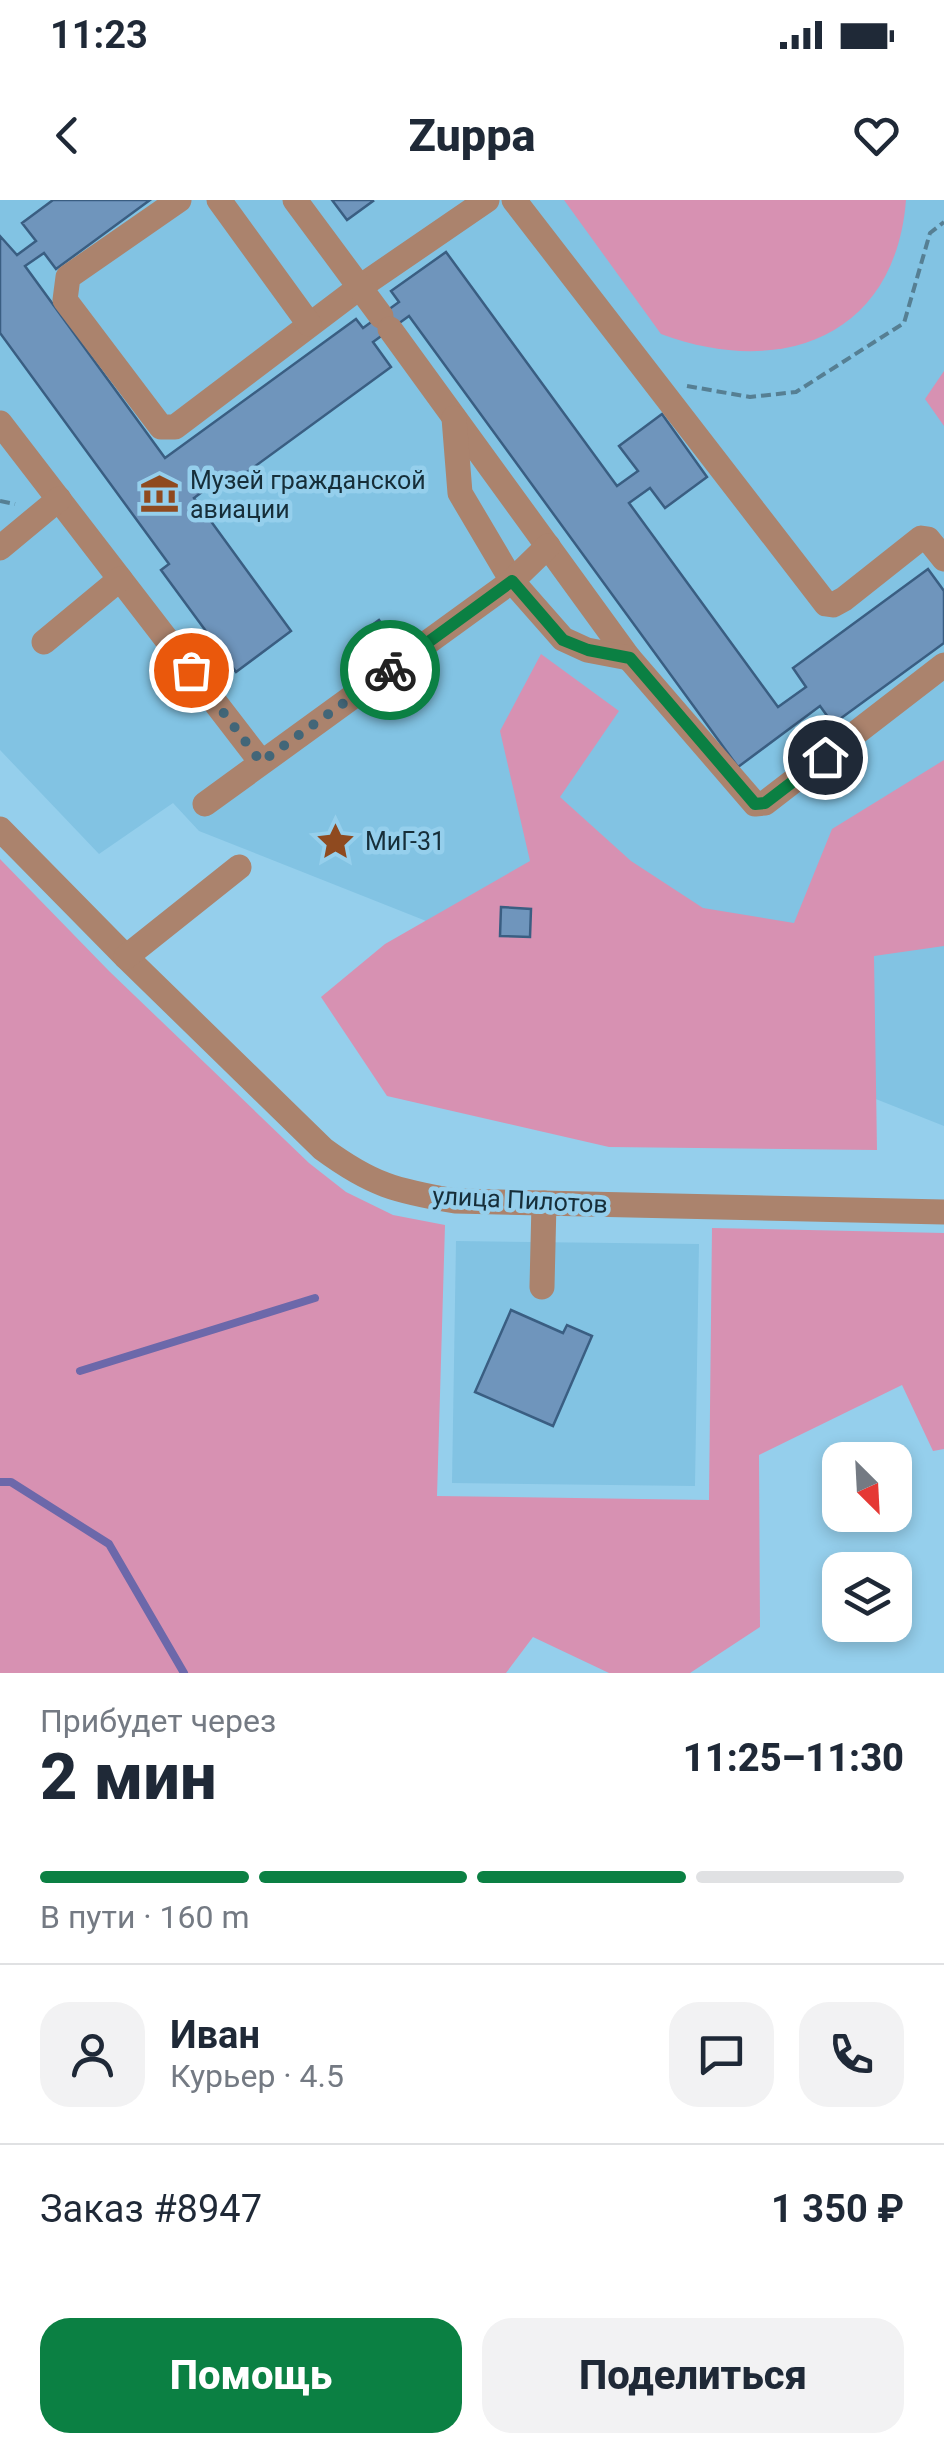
<!DOCTYPE html>
<html lang="ru">
<meta charset="utf-8">
<style>
:root{--surface:#fff;--page:#f2f2f3;--text:#1f2937;--muted:#747a83;--line:#e0e1e3;--accent:#0b8043}
body{margin:0;font-family:Roboto,sans-serif;background:var(--page);color:var(--text);height:100vh;display:flex;flex-direction:column;font-size:38px;white-space:nowrap}
*{box-sizing:border-box;margin:0}
p{font-size:32px;color:var(--muted)}
.icon{flex:none;width:55px;height:55px;fill:none;stroke:currentColor;stroke-width:2;stroke-linecap:round;stroke-linejoin:round}
.map{position:relative;height:1473px;overflow:hidden}
.side{display:flex;flex-direction:column;background:var(--surface);flex:1}
.side>*{flex:none}
.needle{width:65px;rotate:156deg}
.tools{position:absolute;left:822px;top:1242px;display:grid;gap:20px}
.tools a{display:grid;place-items:center;width:90px;height:90px;border-radius:20px;background:var(--surface);box-shadow:0 5px 15px #0003;font-size:50px}
.pin{position:absolute;display:grid;place-items:center;width:85px;height:85px;color:#fff;margin:-42px;border:5px solid #fff;border-radius:50%;box-shadow:0 2px 10px #0007}
.courier{position:absolute;display:grid;place-items:center;width:100px;height:100px;margin:-50px;border:8px solid #0b8043;border-radius:50%;background:#fff;color:#222;box-shadow:0 2px 12px #0007}
.head em{font-style:normal;font-weight:800}
.head div{display:flex;flex-direction:column-reverse}
.head{display:flex;align-items:center;justify-content:space-between;height:170px;padding:0 40px}
h1{font-size:65px;font-weight:800;line-height:75px}
.bar{display:grid;grid-template-columns:repeat(4,1fr);gap:15px 10px;align-content:center;height:120px;padding:0 40px}
.bar i{height:12px;border-radius:8px;background:var(--line)}
.bar .active{background:var(--accent)}
.bar p{grid-column:span 4}
.line{display:flex;align-items:center;gap:25px;padding:0 40px;border-top:2px solid var(--line)}
.line div{flex:1}
.round{display:grid;place-items:center;flex:none;width:105px;height:105px;border-radius:30px;background:var(--page)}
.cta{display:flex;gap:20px;margin-top:auto;padding:20px 40px}
.cta a{flex:1;height:115px;border-radius:30px;background:var(--accent);color:#fff;font-size:40px;font-weight:800;line-height:115px;text-align:center}
.cta a+a{background:var(--page);color:var(--text)}
.status{display:flex;justify-content:space-between;align-items:center;height:70px;padding:0 50px;background:var(--surface);direction:ltr}
.status svg{height:28px;fill:currentColor}
header{display:flex;justify-content:space-between;align-items:center;height:130px;padding:0 40px;background:var(--surface);font-size:45px;font-weight:800}
.map>svg:first-child{display:block}
</style>
<div class="status"><b>11:23</b><svg viewBox="0 0 49 12"><path d="M0 12V9h3v3zM5 12V6h3v6zM10 12V3h3v9zM15 12V0h3v12zM26 1h20v11H26zM47 4h2v5h-2z"/></svg></div>
<header><svg class="icon" aria-label="back" viewBox="0 0 24 24"><path d="M15 5l-7 7 7 7"/></svg>Zuppa<svg class="icon" aria-label="heart" viewBox="0 0 24 24"><path d="M12 20l-8-8c-3-5 5-10 8-4 3-6 11-1 8 4z"/></svg></header>
<div class="map">
<svg width="944" height="1473" viewBox="0 0 944 1473">
<rect width="100%" height="100%" fill="#95cfec"/>
<g fill="#82c3e3">
<polygon points="0,0 944,0 944,926 199,631 173,603 99,654 0,550"/>
<polygon points="456,1041 699,1044 695,1286 452,1283"/>
</g>
<g fill="#d791b2">
<path d="M564,0H906C895,139 779,178 661,134Z"/>
<polygon points="944,171 944,226 925,199"/>
<polygon points="541,454 619,511 560,597 631,661 703,708 794,723 832,629 944,560 944,746 874,756 877,950 609,947 387,896 321,797 385,744 530,661 500,531"/>
<polygon points="0,659 109,771 309,963 346,992 393,1015 445,1025 437,1296 709,1300 712,1028 944,1033 944,1249 933,1251 902,1185 759,1255 760,1427 690,1473 609,1473 533,1437 506,1473 0,1473"/>
</g>
<g fill="none" stroke-linecap="round" stroke-linejoin="round">
<g stroke="#6c68aa" stroke-width="8">
<polyline points="80,1171 315,1098"/>
<polyline points="0,1282 11,1282 109,1344 184,1473"/>
</g>
</g>
<g fill="#6f95bc" stroke="#3a5e82" stroke-width="2.5">
<polygon points="53,0 150,0 56,69 44,53 25,66 165,258 356,119 363,128 399,102 391,91 446,52 617,286 638,271 619,246 662,214 707,277 665,308 650,288 629,303 778,507 806,487 793,468 928,369 944,391 944,443 833,524 820,506 738,567 409,116 373,142 391,167 228,286 222,277 194,298 291,431 236,472 161,370 169,364 0,133 0,36 17,55 36,41 22,23"/>
<polygon points="332,0 372,0 373,1 347,20"/>
<polygon points="379,420 392,437 374,450 361,433"/>
<polygon points="501,707 531,709 530,737 500,736"/>
<polygon points="511,1110 563,1133 567,1125 592,1136 553,1226 475,1192"/>
</g>
<g fill="none" stroke-linecap="round" stroke-linejoin="round">
<g stroke="#567f93" stroke-width="4" stroke-dasharray="10 5" stroke-linecap="butt">
<polyline points="687,186 750,197 796,192 904,123 930,33 944,22"/>
<polyline points="0,301 15,304"/>
</g>
<g stroke="#ab836d" stroke-width="25">
<polyline points="179,0 68,77 65,100 161,227 175,227 360,87 487,0"/>
<polyline points="219,0 309,124"/>
<polyline points="295,0 381,116"/>
<polyline points="514,0 826,404 833,405 844,399 921,338 928,339 944,359"/>
<polyline points="390,129 629,458 755,604 765,603 944,465"/>
<polyline points="454,218 460,293 512,381 563,439 587,450 629,458"/>
<polyline points="0,223 261,562"/>
<polyline points="0,348 59,299"/>
<polyline points="44,442 120,379"/>
<polyline points="205,604 512,381 548,346"/>
<path d="M0,629L126,757L323,949C372,985 396,991 455,1001L944,1012"/>
<polyline points="126,757 239,667"/>
<polyline points="542,1087 544,1003"/>
</g>
</g>
<g fill="none" stroke-linecap="round" stroke-linejoin="round">
<polyline stroke="#426678" stroke-width="10" stroke-dasharray="0 18" points="191,470 261,562 390,470"/>
<polyline stroke="#0b8043" stroke-width="12" points="390,470 512,381 563,440 588,450 630,458 755,604 765,603 825,557"/>
</g>
<defs>
<symbol id="museum-bare" viewBox="-9 -9 18 18"><path d="M0-6L6-3V-2H-6V-3ZM-5-1h2V3h-2ZM-1-1h2V3h-2ZM3-1h2V3H3ZM-6 4H6V6H-6Z" fill="#8f4a1f" stroke="#95cfec" stroke-width="2.5" paint-order="stroke"/></symbol>
<symbol id="sight-bare" viewBox="-9 -9 18 18"><path d="M0-6L1.8-2.2L6-1.7L2.9 1.2L3.7 5.4L0 3.3L-3.7 5.4L-2.9 1.2L-6-1.7L-1.8-2.2Z" fill="#8f4a1f" stroke="#95cfec" stroke-width="2.5" paint-order="stroke"/></symbol>
</defs>
<g fill-rule="evenodd">
<use href="#museum-bare" x="132" y="266" width="55" height="55"/>
<use href="#sight-bare" x="308" y="614" width="55" height="55"/>
</g>
<g text-anchor="middle" dominant-baseline="central" stroke-width="9" stroke-linejoin="round" paint-order="stroke">
<g font-size="25" fill="#162e39" stroke="#95cfec" text-anchor="start">
<text x="190" y="280">Музей гражданской<tspan x="190" dy="29">авиации</tspan></text>
<text x="365" y="641">МиГ-31</text>
</g>
<g font-size="25" fill="#162e39" stroke="#95cfec">
<text transform="translate(520 1000) rotate(3)">улица Пилотов</text>
</g>
</g>
</svg>
<div class="tools">
<a><svg class="needle" viewBox="-14 -14 28 28"><path d="M0-13l5 13h-10z" fill="#e53935"/><path d="M0 13l5-13h-10z" fill="#747a83"/></svg></a>
<a><svg class="icon" aria-label="layers" viewBox="0 0 24 24"><path d="M12 4l9 5-9 5-9-5zM3 14l9 5 9-5"/></svg></a>
</div>
<div class="pin" style="left:191px;top:470px;background:#ea580c"><svg class="icon" aria-label="bag" viewBox="0 0 24 24"><path d="M5 8h14l-1 12H6zM9 8a3 3 0 0 1 6 0"/></svg></div>
<div class="pin" style="left:825px;top:557px;background:#1f2937"><svg class="icon" aria-label="home" viewBox="0 0 24 24"><path d="M3 11l9-7 9 7M6 9v11h12V9"/></svg></div>
<div class="courier" style="left:390px;top:470px"><svg class="icon" aria-label="bike" viewBox="0 0 24 24"><circle cx="6" cy="16" r="4"/><circle cx="18" cy="16" r="4"/><path d="M6 16l4-8h5l3 8M10 8l3 8H6M13 5h3"/></svg></div>
</div>
<section class="side">
<div class="head"><div><h1>2 мин</h1><p>Прибудет через</p></div><em>11:25–11:30</em></div>
<div class="bar"><i class="active"></i><i class="active"></i><i class="active"></i><i></i><p>В пути · 160 m</p></div>
<div class="line" style="height:180px"><a class="round"><svg class="icon" aria-label="person" viewBox="0 0 24 24"><circle cx="12" cy="8" r="4"/><path d="M4 21q1-7 8-7t8 7"/></svg></a><div><b>Иван</b><p>Курьер · 4.5</p></div><a class="round"><svg class="icon" aria-label="chat" viewBox="0 0 24 24"><path d="M4 5h16v11H9l-5 4z"/></svg></a><a class="round"><svg class="icon" aria-label="phone" viewBox="0 0 24 24"><path d="M5 4h4l2 5-3 2q2 4 5 5l2-3 5 2v4C11 20 4 13 5 4z"/></svg></a></div>
<div class="line" style="height:130px"><div>Заказ #8947</div><b>1 350 ₽</b></div>
<div class="cta"><a>Помощь</a><a>Поделиться</a></div>
</section>
